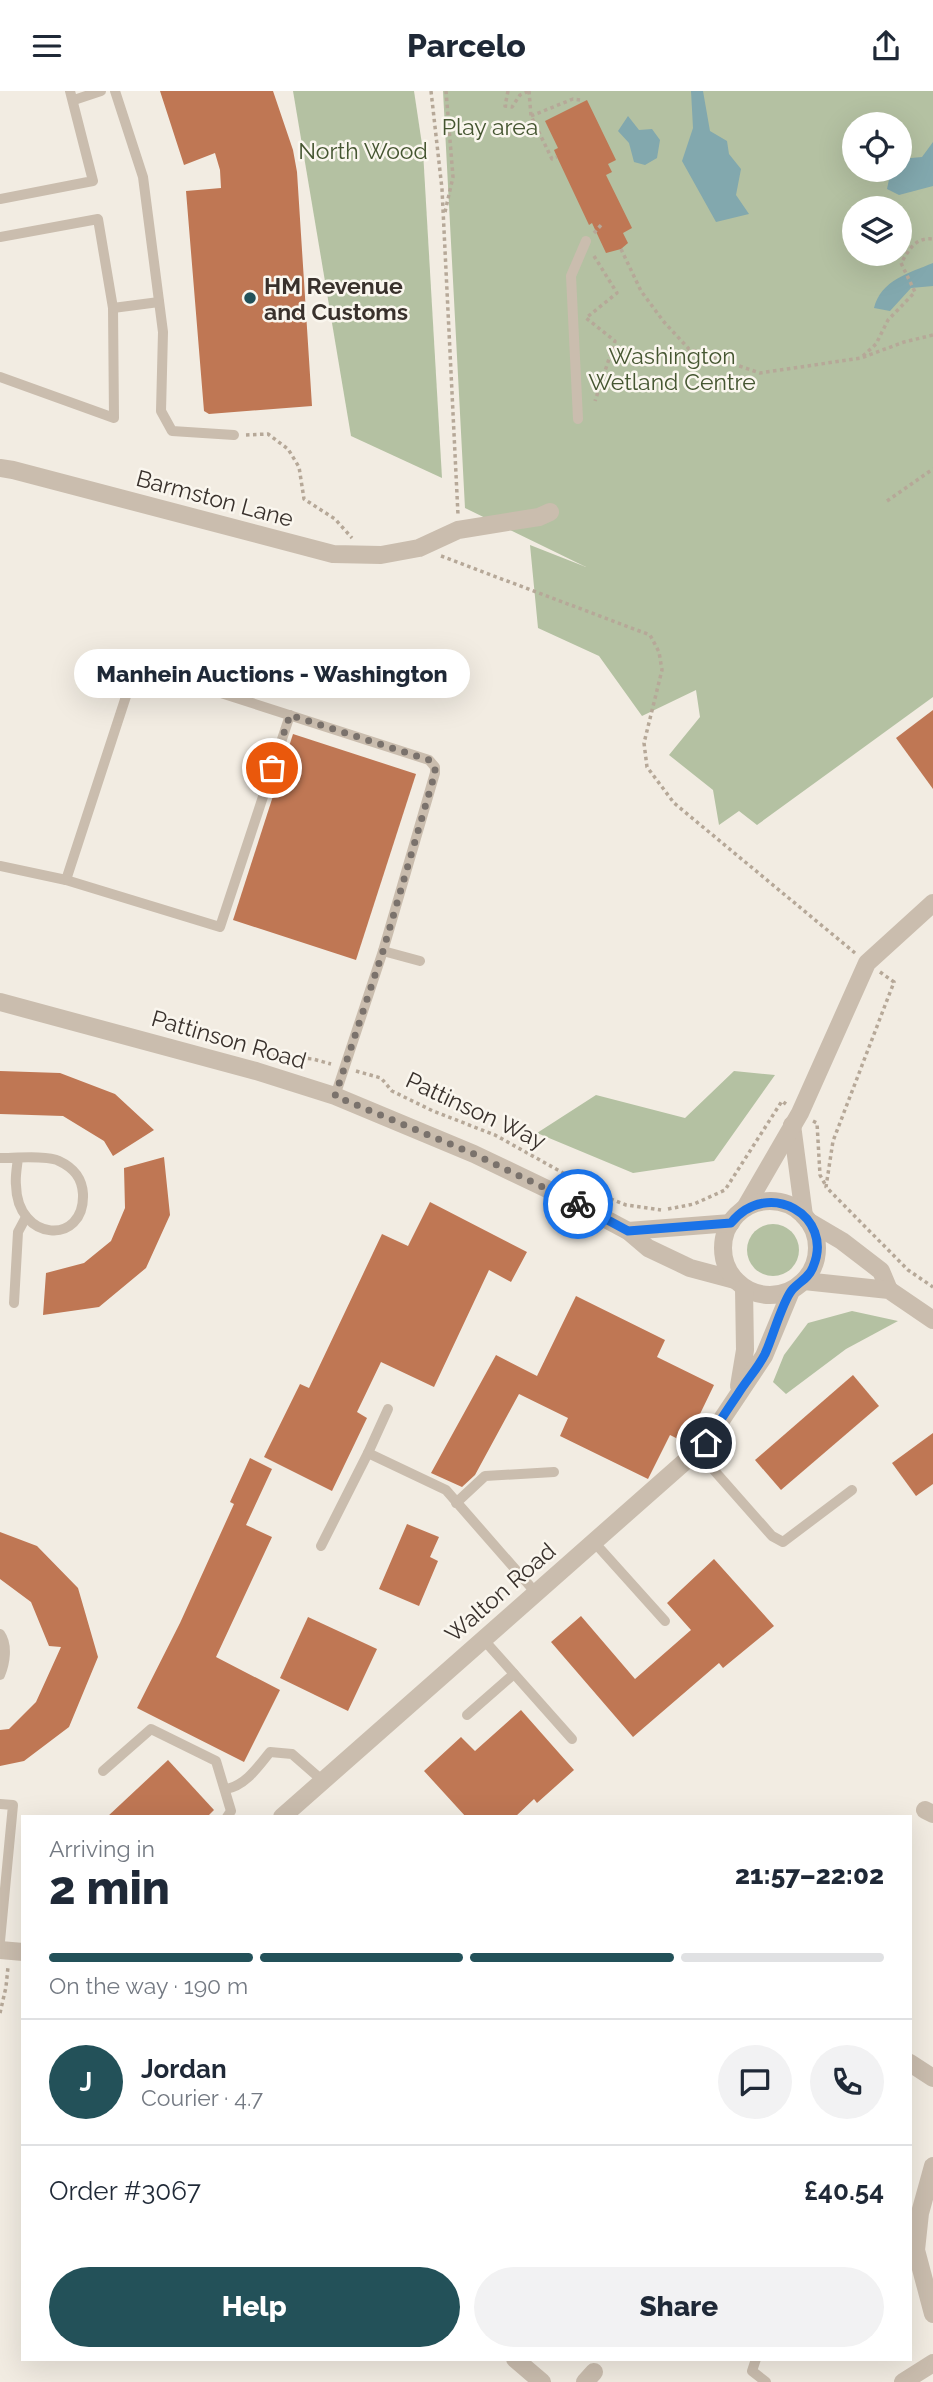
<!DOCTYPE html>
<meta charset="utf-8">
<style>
:root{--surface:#fff;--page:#f2f2f3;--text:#1f2937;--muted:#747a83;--line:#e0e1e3;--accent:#235159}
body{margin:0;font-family:Raleway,sans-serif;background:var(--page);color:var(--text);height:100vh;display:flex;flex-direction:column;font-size:26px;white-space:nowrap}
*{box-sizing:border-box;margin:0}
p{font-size:23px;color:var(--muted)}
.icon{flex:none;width:38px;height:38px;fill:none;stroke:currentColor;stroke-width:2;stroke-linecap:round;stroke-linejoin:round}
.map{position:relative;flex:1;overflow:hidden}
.details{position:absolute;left:21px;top:1724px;width:891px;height:546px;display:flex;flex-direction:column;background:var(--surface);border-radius:0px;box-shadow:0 7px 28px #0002}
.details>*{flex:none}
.controls{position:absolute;left:842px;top:21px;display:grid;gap:14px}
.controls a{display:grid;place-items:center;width:70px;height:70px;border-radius:50%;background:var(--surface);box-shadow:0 7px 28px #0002;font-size:35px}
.pin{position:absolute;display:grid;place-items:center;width:60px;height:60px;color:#fff;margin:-30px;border:4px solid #fff;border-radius:50%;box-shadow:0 2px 7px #0007}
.courier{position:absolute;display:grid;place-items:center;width:70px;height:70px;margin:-35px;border:5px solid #1a73e8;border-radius:50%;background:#fff;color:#222;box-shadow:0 2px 9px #0007}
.bubble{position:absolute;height:49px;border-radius:24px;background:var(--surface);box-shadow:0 7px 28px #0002;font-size:23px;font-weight:800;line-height:49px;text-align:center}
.overview em{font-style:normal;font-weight:800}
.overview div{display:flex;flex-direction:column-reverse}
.overview{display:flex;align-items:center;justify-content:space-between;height:119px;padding:0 28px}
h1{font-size:46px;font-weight:800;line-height:52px}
.bar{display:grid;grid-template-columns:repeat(4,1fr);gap:10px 7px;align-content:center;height:84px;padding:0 28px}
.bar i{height:9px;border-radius:5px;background:var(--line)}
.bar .active{background:var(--accent)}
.bar p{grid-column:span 4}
.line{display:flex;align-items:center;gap:18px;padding:0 28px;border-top:2px solid var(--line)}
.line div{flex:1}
.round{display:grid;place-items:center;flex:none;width:74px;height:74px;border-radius:37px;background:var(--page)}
.button{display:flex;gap:14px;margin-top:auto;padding:14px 28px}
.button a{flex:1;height:80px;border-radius:42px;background:var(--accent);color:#fff;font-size:28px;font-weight:800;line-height:80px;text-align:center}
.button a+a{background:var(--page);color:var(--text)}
header{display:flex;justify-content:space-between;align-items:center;height:91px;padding:0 28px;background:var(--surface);font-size:32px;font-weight:800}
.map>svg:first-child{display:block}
</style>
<header><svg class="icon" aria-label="menu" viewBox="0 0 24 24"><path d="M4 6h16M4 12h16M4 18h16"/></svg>Parcelo<svg class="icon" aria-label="share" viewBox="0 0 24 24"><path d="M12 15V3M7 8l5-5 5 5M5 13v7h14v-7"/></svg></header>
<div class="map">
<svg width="933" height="2291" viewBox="0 0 933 2291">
<rect width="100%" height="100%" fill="#f2ece2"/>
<g fill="#b4c1a2" fill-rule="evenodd">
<polygon points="293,0 414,0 423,60 442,387 351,345"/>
<path d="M443,0H933V606L757,734L739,720L719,734L713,699L669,664L700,626L696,599L642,625L599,565L538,537L530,454L586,476L465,417ZM854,33H900V79H854ZM854,117H900V163H854Z"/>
<polygon points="734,980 775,984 714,1070 633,1082 537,1042 596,1004 685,1027"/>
<circle cx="773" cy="1159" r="26"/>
<polygon points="852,1220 898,1230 846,1258 786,1303 773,1291 784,1264 808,1232"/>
</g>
<g fill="#82a8ae">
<polygon points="691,0 703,0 710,40 727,50 729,63 741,78 736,104 749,123 716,131 682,70 693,37"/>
<polygon points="628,25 639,39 652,38 660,49 657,67 645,74 634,71 629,52 618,40"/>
<polygon points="933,51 933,95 899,104 887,98 891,79 900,79 900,68 922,66"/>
<path d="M933,172V195L911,197L890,220L874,217C881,189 909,182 933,172Z"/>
</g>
<g fill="#bf7754">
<polygon points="160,0 273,0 293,59 297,81 312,315 209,323 204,320 186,100 221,97 220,79 215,62 184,74"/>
<polygon points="587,9 616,69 608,73 612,81 606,84 632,137 623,142 628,152 621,158 606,162 592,132 589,134 557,66 554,59 558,57 545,30"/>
<polygon points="933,619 933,698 896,647"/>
<polygon points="293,643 416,683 356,869 233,829"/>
<polygon points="0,980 60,982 115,1003 154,1039 113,1065 104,1050 63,1025 0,1023"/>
<polygon points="164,1066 170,1124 146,1177 99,1216 43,1224 46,1182 84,1172 111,1150 125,1117 124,1077"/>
<polygon points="430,1111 527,1161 511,1191 489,1179 434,1296 381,1271 357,1321 367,1327 332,1400 264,1366 300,1293 309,1297 382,1143 408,1155"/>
<polygon points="576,1205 665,1249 657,1266 714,1294 686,1352 670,1344 648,1388 560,1345 568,1327 519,1303 475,1384 462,1396 431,1382 496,1264 537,1285"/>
<polygon points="853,1284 879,1315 781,1399 755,1369"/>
<polygon points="933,1342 933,1393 916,1405 892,1372"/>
<polygon points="250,1367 272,1378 246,1434 272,1446 216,1566 280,1599 244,1671 137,1617 180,1532 234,1413 230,1411"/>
<polygon points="407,1433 439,1446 430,1466 438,1470 419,1515 379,1498"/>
<polygon points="0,1441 37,1455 78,1497 98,1566 69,1636 24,1670 0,1675 0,1639 9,1638 36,1611 61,1556 49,1555 31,1511 0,1488"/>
<polygon points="714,1468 774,1535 723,1577 719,1572 633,1646 551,1551 581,1525 635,1588 691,1539 667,1512"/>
<polygon points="308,1526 377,1558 348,1620 280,1587"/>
<polygon points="521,1619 574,1679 537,1712 534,1708 515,1726 466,1726 424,1680 461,1646 475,1660"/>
<polygon points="168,1669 214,1719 207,1726 107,1726"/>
</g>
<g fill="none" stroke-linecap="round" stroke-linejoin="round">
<g stroke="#b6a898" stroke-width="3.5" stroke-dasharray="3.5 3.5" stroke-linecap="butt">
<polyline points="431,0 442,98 458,424"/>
<polyline points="508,0 505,15 512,16 520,4 529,0"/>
<polyline points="529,0 531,25 552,68 557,66"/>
<polyline points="531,25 573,8 580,9"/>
<polyline points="445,121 453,86 446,0"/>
<polyline points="594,142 602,133"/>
<polyline points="621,158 641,200 664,231 689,258 760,282 861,267 904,251 933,244"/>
<polyline points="594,165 617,202 586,227 615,250 595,310"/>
<path d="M863,265L876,253L888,229L915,201L901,172C909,159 915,146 933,148"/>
<polyline points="246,344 268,343 288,358 299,376 304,408 335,428 352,447"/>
<polyline points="887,410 933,378"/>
<polyline points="441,465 650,544 659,561 662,579 644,652 647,676 674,712 855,862"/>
<polyline points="880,881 894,891 833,1050 826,1096 908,1179 933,1196"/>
<polyline points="273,965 313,968 331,973"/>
<polyline points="356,980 381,987 392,1000 433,1020 495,1044 608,1107 626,1114 661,1119"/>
<polyline points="813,1030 817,1032 820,1084 826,1095"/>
<polyline points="668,1118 694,1113 725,1099 782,1010 786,1013"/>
<polyline points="0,1922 6,1896 8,1876"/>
</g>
<g stroke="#cabdae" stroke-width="10">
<polyline points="115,0 143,86 163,241 161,320 172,340 234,344"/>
<polyline points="74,9 101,0"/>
<polyline points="0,108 93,90 70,0"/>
<polyline points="0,146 98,128 113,217 114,327 0,286"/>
<polyline points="113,217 159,211"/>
<polyline points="578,328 571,185 586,150"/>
<polyline points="0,775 66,789 220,836 290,624"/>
<polyline points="66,789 132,587 146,578 429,669 435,676 435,682 383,860"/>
<polyline points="335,1005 383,860 420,870"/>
<path d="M0,1067C15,1067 47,1064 59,1070C74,1077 82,1087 83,1103C85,1155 17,1151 16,1094C15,1086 17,1076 18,1067"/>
<polyline points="14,1212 18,1141 26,1126"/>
<polyline points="697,1360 772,1445 783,1451 852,1399"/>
<polyline points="368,1362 388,1318"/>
<polyline points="456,1412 485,1385 554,1381"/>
<polyline points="594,1451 665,1530"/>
<polyline points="321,1455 368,1362 446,1399 536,1502"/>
<path d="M0,1543C8,1554 5,1572 0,1584"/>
<polyline points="483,1548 572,1648"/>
<polyline points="467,1624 514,1583"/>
<polyline points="103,1680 151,1638 216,1670 231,1720 227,1726"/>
<path d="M226,1698C245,1695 258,1676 270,1661L292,1663L323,1690"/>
<polyline points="0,1713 13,1714 0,1850"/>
<polyline points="756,2268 752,2280 766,2291"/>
</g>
<g stroke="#cabdae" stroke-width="18">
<polyline points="0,377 13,379 333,463 381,464 419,457 458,439 539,426 550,421"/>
<polyline points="792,1034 804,1125"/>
<polyline points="745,1117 800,1022 867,872 933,812"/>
<polyline points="925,1719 933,1723"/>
<polyline points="910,1972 933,1987"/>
<polyline points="933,2075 920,2122 916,2159 933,2223"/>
<polyline points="515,2268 542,2291"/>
<polyline points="585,2291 594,2281"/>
<polyline points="903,2291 933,2272"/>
</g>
<g stroke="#cabdae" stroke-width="18">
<polyline points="0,911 256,980 335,1005 474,1063 568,1108 628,1140 648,1157 690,1177 735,1189"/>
<circle cx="770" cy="1157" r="47"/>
<polyline points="808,1130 842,1150 881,1180 889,1199"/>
<polyline points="628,1140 731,1132"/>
<polyline points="804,1190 889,1199 933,1229"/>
<polyline points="739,1295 745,1259 744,1197"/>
<polyline points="282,1726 706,1352 764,1265 791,1200"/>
<polyline points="0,1859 23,1861"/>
</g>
</g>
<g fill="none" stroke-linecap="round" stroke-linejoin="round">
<polyline stroke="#7a726c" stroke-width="7" stroke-dasharray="0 12.6" points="272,677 290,624 429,669 435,676 435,682 383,860 335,1005 474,1063 578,1113"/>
<path stroke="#1a73e8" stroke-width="9" d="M578,1113L628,1140L731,1132C768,1086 835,1125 813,1176C809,1187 799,1191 792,1199C783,1209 772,1248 765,1263C758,1277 746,1290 738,1303C727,1319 716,1336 706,1352"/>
</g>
<circle fill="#235159" stroke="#faf6ee" stroke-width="2.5" cx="250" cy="207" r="7"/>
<g text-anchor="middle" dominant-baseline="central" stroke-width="5" stroke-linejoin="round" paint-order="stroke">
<g font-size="23" fill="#455631" stroke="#faf6ee">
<text x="490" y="35">Play area</text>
<text x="363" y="59">North Wood</text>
<text x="672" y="264">Washington<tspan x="672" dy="26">Wetland Centre</tspan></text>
</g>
<g font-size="23" font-weight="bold" fill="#39312c" stroke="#faf6ee" text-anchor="start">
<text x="264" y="194">HM Revenue<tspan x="264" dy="26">and Customs</tspan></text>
</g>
<g font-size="23" fill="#39312c" stroke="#faf6ee">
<text transform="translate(215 407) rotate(15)">Barmston Lane</text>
<text transform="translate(229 948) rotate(16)">Pattinson Road</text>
<text transform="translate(476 1019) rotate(25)">Pattinson Way</text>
<text transform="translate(500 1501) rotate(-41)">Walton Road</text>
</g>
</g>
</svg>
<div class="controls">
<a><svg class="icon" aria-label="locate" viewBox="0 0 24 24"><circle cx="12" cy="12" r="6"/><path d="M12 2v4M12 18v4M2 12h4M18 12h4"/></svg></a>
<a><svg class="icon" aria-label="layers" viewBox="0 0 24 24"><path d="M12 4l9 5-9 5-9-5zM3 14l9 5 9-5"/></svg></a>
</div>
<div class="pin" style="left:272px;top:677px;background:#ea580c"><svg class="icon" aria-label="bag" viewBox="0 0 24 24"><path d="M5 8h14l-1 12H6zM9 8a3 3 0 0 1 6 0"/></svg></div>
<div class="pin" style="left:706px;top:1352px;background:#1f2937"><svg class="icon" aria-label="home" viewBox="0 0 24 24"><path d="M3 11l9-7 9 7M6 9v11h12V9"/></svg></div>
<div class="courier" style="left:578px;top:1113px"><svg class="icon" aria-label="bike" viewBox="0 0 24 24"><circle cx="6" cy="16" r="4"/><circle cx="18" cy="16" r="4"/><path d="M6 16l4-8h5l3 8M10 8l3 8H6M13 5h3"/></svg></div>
<div class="bubble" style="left:74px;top:558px;width:396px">Manhein Auctions - Washington</div>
<section class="details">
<div class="overview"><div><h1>2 min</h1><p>Arriving in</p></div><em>21:57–22:02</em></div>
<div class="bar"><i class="active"></i><i class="active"></i><i class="active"></i><i></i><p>On the way · 190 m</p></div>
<div class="line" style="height:126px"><b class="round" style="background:var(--accent);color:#fff">J</b><div><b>Jordan</b><p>Courier · 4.7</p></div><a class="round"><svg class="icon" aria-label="chat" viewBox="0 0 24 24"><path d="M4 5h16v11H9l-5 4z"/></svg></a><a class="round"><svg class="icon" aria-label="phone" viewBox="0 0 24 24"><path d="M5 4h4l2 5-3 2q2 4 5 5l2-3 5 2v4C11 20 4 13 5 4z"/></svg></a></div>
<div class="line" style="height:91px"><div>Order #3067</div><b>£40.54</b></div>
<div class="button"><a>Help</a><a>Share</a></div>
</section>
</div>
